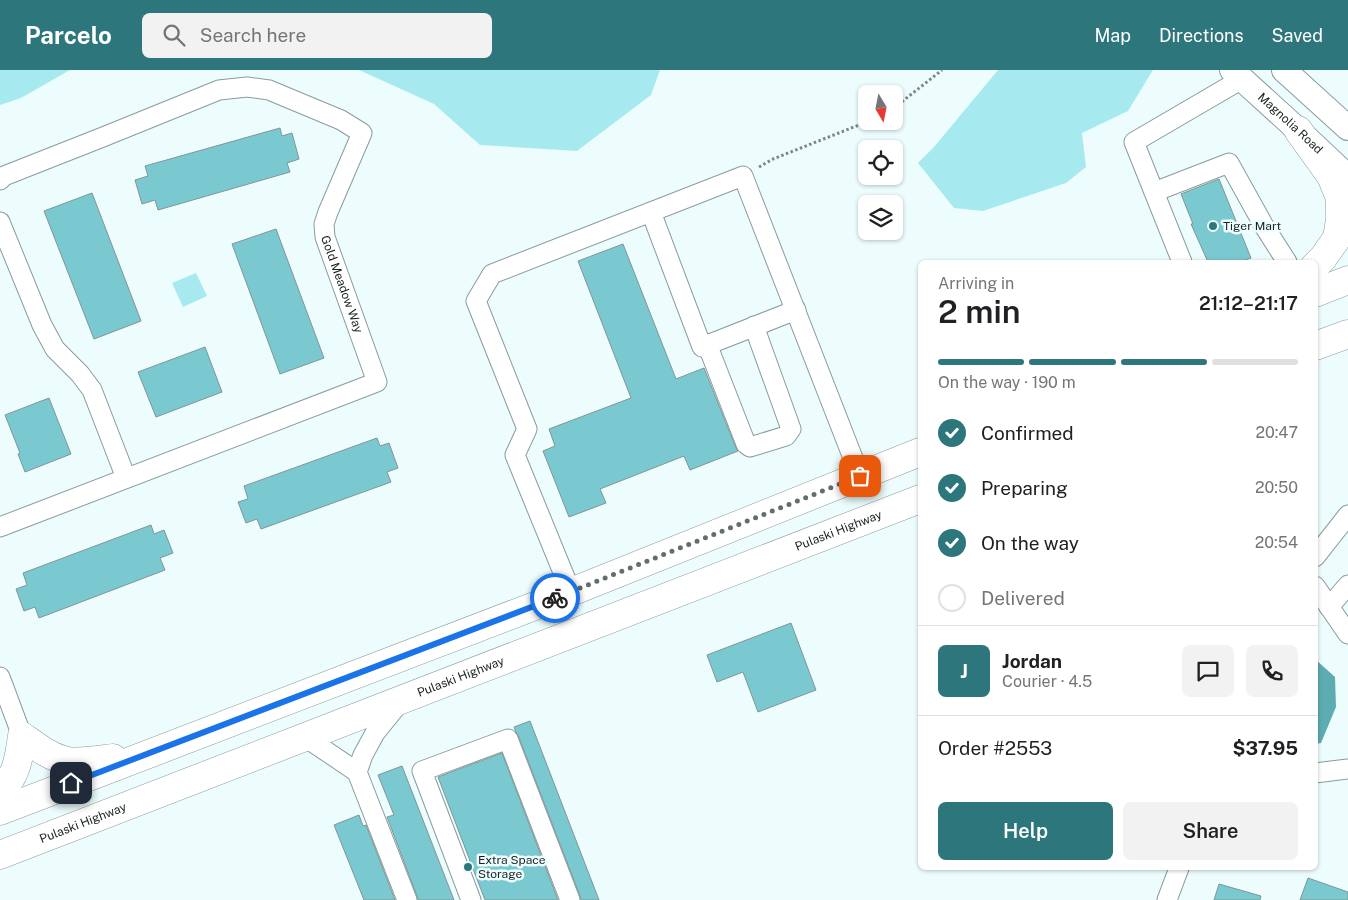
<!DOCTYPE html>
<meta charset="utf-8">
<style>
:root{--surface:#fff;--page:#f2f2f2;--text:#202124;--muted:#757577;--line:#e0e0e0;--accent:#2d777c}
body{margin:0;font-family:"Public Sans",sans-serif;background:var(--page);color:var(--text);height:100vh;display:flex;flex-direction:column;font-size:19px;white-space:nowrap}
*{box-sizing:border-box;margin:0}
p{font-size:16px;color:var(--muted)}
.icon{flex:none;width:28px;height:28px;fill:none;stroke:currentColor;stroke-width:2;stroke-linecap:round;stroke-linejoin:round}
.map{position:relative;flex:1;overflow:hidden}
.side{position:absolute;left:918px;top:190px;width:400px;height:610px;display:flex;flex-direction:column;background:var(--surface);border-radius:8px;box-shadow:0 1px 4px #0004}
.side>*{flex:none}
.needle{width:32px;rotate:170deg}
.fabs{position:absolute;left:858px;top:15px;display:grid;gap:10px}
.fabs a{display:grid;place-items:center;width:45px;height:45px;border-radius:8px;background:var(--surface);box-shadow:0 1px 4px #0004;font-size:25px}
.pin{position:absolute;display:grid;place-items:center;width:42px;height:42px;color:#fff;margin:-21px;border-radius:10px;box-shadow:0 2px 8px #0006}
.courier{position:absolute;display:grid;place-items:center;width:50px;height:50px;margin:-25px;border:4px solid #1a73e8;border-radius:50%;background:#fff;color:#222;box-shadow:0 1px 6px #0007}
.headline em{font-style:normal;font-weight:600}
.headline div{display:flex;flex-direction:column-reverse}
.headline{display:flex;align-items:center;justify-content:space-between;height:85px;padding:0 20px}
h1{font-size:32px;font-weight:600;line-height:38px}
.bar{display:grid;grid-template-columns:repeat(4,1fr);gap:8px 5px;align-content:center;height:60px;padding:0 20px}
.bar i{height:6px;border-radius:4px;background:var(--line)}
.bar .current{background:var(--accent)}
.bar p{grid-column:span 4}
.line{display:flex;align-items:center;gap:12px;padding:0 20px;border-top:1px solid var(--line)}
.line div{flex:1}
.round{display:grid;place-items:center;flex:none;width:52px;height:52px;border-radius:8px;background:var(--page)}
ol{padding:0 20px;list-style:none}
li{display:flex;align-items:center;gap:15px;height:55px}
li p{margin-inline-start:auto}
li .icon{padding:5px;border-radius:50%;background:var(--accent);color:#fff;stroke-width:4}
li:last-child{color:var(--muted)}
li i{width:28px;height:28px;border:2px solid var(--line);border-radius:50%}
.primary-button{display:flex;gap:10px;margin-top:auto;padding:10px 20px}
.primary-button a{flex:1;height:58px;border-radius:8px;background:var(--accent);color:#fff;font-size:20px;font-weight:600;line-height:58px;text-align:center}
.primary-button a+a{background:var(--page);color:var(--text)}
header{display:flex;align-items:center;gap:30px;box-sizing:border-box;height:70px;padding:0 25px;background:var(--accent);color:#fff}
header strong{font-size:24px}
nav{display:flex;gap:28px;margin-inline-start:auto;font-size:18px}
.search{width:350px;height:45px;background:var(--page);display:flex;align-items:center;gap:12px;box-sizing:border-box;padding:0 18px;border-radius:8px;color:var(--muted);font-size:19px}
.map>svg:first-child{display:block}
</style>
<header>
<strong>Parcelo</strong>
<div class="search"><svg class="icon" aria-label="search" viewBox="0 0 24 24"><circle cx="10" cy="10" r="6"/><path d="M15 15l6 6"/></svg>Search here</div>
<nav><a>Map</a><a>Directions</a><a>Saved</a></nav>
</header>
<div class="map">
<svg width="1348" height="830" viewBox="0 0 1348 830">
<rect width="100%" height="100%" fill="#edfdfe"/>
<g fill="#a6eaef">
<polygon points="0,0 70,0 21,28 0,35"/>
<polygon points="359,0 660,0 651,25 577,81 480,75 434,34"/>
<polygon points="998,0 1153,0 1128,41 1082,63 1086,97 1066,113 983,141 954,138 918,93 934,77"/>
<polygon points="196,203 207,226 183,237 172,213"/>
</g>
<polygon fill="#5dacb2" points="1315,589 1335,607 1336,637 1321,673 1315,674"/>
<g fill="#7bc9d0" stroke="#829496">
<polygon points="280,58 282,66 292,63 299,89 287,93 290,102 158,140 155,130 142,134 135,110 148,106 145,96"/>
<polygon points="1219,109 1251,188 1240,192 1208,192 1191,154 1193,154 1181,124"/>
<polygon points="92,123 141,251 94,269 44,141"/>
<polygon points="276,159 324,288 280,304 232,174"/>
<polygon points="623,174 676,309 704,298 736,378 738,381 690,400 684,386 600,419 606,433 569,447 543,381 555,376 549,359 631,328 578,191"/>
<polygon points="205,277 222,322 156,347 138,302"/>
<polygon points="49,328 71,384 25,402 18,384 20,383 5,345"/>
<polygon points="377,368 380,376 389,373 398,398 387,402 391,412 261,459 257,449 246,453 238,432 248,429 244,416"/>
<polygon points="151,455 154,464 164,460 173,483 160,488 165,500 39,548 35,537 24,541 16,519 27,515 23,503"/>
<polygon points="791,553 816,620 758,642 743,602 717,612 707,585"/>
<polygon points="530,651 599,830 581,830 580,826 518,665 515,660 514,657"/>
<polygon points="502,683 558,830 485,830 438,707"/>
<polygon points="402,696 454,830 418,830 417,826 387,747 394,745 378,705"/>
<polygon points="359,745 363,756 366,755 395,830 364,830 334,755"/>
<polygon points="1308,808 1348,822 1348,830 1300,830"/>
<polygon points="1219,814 1261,826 1260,830 1214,830"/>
</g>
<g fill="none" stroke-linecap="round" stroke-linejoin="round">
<defs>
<g id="minor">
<path id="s1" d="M0,110L4,106L103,67L219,20L247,17L269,20L341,50L362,63L328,142L324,154L325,167L377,312L0,457"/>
<polyline points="1154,122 1229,93 1264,156 1287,192"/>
<polyline points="651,142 702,277 796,240"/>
<polyline points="0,152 42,255 55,279 80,304 92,320 126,408"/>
<polyline points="1182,192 1134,72 1242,9"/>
<polyline points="707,274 746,374 750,377 786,366 791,359 754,256"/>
<polyline points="1315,487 1348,445"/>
<polyline points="1315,516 1348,564"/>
<polyline points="571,522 515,385 527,359 476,231 492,204 743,106 860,406"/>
<polyline points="1329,537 1348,515"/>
<polyline points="0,607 22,666"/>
<polyline points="305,667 357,702 407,830"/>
<polyline points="357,702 363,685 375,663 400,632"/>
<polyline points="1315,703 1348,699"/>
<polyline points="471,830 422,701 508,669 570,830"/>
<polyline points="1167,830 1179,798"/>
</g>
<g id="major">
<path id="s2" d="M1232,0L1298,60L1348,107"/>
<polyline points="1284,0 1348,58"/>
</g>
<g id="highway">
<polyline points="1298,60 1331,106 1340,128 1340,150 1337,168 1323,188 1315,196"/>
<polyline points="1315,223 1348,210"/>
<polyline points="1315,276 1348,264"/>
<path d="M0,722C17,705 19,688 22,666C36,676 51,688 68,691C82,693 98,690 113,688"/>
<polyline points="0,741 571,522 920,382"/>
<path id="s3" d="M0,785L920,429"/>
</g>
</defs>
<use href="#minor" stroke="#899b9d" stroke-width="21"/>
<use href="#major" stroke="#899b9d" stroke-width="26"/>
<use href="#highway" stroke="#899b9d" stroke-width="29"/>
<g stroke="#7c8787" stroke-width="3" stroke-dasharray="2.5 2.5" stroke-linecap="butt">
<polyline points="894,38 942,0"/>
<polyline points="759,97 773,89 869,51"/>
</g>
<use href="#minor" stroke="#fff" stroke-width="19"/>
<use href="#major" stroke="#fff" stroke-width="24"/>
<use href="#highway" stroke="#fff" stroke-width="28"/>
</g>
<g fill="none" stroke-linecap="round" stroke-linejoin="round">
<polyline stroke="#636d6e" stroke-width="5" stroke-dasharray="0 9" points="555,528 860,406"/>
<polyline stroke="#1a73e8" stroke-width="6" points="71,713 555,528"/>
</g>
<g fill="#2d777c" stroke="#edfdfe" stroke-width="2">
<circle cx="1213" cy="156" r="5"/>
<circle cx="468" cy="797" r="5"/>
</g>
<g text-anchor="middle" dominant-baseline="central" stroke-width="5" stroke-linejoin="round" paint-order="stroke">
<g font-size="12" fill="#192020" stroke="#edfdfe">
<text stroke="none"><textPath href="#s2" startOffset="79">Magnolia Road</textPath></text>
<text stroke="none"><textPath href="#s1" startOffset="552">Gold Meadow Way</textPath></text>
<text stroke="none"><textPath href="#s3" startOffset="899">Pulaski Highway</textPath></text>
<text stroke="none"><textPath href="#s3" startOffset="494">Pulaski Highway</textPath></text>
<text stroke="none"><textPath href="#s3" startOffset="89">Pulaski Highway</textPath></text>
</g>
<g font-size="12" fill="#192020" stroke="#edfdfe" text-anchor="start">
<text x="1223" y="156">Tiger Mart</text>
<text x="478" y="790">Extra Space<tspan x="478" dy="14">Storage</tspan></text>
</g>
</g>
</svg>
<div class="fabs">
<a><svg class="needle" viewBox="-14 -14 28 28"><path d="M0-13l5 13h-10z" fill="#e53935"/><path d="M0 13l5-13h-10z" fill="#757577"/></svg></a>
<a><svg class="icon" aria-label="locate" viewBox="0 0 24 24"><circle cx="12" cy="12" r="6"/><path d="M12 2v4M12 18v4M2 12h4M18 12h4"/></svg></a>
<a><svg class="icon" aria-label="layers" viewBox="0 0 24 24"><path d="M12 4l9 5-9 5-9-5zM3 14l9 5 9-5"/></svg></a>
</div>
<div class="pin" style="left:860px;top:406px;background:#ea580c"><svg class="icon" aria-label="bag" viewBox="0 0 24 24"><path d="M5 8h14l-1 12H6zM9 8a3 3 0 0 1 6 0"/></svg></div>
<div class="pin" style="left:71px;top:713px;background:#1f2937"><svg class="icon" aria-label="home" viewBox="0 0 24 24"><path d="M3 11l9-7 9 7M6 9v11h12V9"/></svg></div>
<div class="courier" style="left:555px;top:528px"><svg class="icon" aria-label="bike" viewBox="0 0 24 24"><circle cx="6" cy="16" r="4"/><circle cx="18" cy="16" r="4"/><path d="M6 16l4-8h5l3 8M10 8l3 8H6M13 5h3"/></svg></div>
<section class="side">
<div class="headline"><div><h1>2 min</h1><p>Arriving in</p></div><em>21:12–21:17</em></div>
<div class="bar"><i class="current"></i><i class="current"></i><i class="current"></i><i></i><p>On the way · 190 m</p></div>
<ol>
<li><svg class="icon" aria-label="check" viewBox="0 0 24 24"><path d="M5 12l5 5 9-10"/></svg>Confirmed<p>20:47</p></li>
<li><svg class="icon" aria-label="check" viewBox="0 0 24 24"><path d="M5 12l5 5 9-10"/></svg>Preparing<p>20:50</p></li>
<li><svg class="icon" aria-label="check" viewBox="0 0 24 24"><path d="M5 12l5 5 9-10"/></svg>On the way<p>20:54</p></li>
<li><i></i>Delivered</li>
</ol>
<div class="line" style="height:90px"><b class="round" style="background:var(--accent);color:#fff">J</b><div><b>Jordan</b><p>Courier · 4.5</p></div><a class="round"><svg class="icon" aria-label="chat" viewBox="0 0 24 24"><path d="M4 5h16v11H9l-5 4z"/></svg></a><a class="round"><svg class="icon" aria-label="phone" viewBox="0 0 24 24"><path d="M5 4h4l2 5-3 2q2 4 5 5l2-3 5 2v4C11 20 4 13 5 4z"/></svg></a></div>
<div class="line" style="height:65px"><div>Order #2553</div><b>$37.95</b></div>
<div class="primary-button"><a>Help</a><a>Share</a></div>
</section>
</div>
